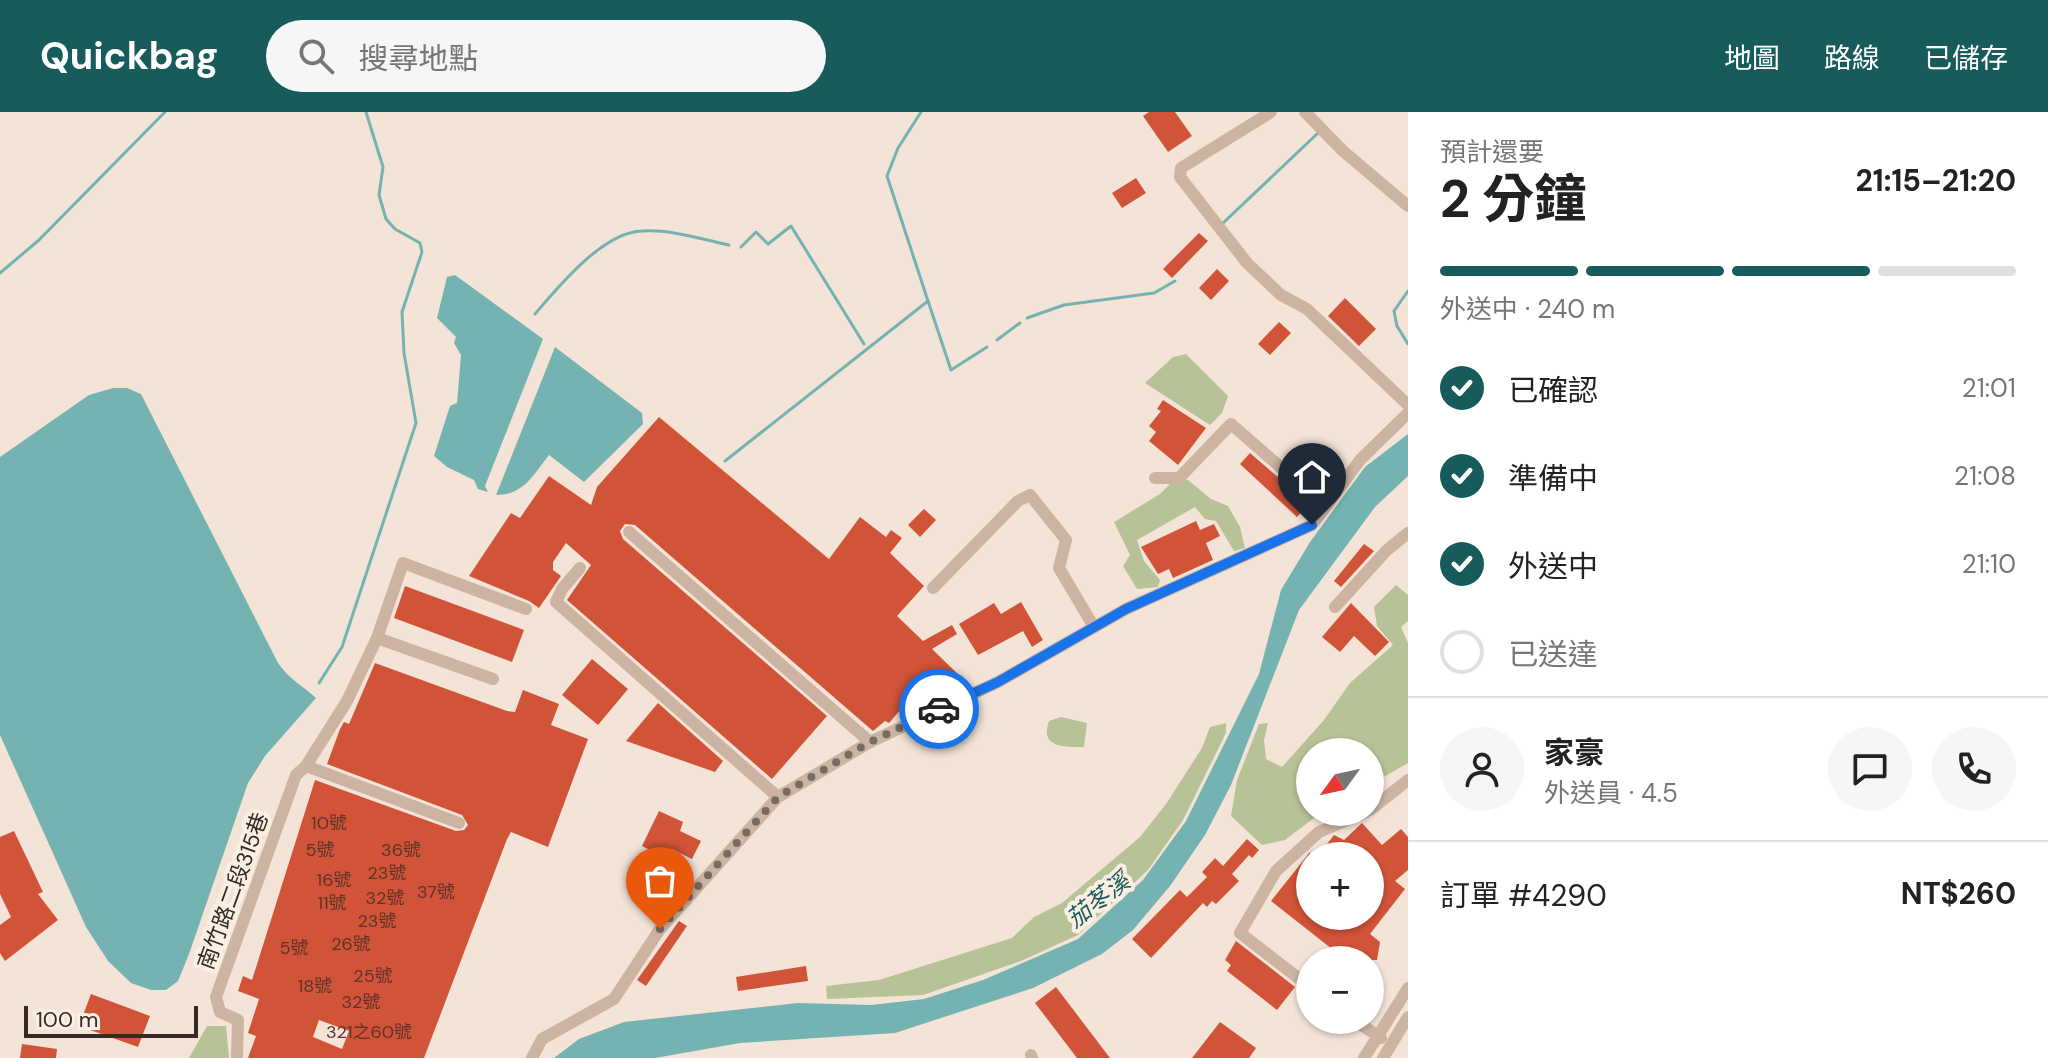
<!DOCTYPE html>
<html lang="zh-TW">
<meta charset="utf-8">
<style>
:root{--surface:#fff;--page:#f6f6f6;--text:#222;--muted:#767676;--line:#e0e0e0;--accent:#175b5b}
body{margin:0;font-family:"DM Sans","Noto Sans TC",sans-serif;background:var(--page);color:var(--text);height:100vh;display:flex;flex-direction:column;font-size:30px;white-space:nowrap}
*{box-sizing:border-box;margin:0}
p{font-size:26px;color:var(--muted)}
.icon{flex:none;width:44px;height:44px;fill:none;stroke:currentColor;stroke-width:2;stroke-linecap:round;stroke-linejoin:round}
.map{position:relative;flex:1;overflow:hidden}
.side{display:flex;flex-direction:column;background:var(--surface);width:640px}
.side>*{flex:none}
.needle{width:52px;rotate:237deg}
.controls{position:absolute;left:1296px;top:626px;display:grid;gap:16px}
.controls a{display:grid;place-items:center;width:88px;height:88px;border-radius:50%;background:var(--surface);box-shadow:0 2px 6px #0004;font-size:40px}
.scale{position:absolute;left:24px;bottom:20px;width:174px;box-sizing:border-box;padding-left:8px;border:4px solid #362a25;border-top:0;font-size:22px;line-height:28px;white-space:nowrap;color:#362a25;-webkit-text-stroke:6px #fbefe4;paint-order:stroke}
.pin{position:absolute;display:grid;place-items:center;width:68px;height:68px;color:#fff;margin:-82px -34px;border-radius:50% 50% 50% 0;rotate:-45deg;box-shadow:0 0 8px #0007}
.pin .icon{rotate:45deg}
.courier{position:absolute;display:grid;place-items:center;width:80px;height:80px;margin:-40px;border:6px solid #1a73e8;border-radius:50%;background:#fff;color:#222;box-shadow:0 2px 10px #0007}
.overview em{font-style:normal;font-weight:700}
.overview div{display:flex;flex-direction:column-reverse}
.overview{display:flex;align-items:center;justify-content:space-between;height:136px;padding:0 32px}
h1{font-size:52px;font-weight:700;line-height:60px}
.bar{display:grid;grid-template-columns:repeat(4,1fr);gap:12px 8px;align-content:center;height:96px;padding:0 32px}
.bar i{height:10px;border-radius:6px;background:var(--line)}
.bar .current{background:var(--accent)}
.bar p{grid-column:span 4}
.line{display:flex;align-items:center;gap:20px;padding:0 32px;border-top:2px solid var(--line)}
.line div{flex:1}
.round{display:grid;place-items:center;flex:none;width:84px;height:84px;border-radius:42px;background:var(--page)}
ol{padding:0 32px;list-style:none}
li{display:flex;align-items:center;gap:24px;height:88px}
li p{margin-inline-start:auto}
li .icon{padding:8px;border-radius:50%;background:var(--accent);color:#fff;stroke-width:4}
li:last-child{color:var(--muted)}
li i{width:44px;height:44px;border:4px solid var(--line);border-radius:50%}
header{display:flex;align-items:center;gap:48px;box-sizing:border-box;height:112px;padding:0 40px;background:var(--accent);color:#fff}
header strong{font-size:38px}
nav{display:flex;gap:44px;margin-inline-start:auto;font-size:28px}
.search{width:560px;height:72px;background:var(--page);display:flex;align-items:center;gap:20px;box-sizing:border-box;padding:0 28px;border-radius:44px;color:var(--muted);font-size:30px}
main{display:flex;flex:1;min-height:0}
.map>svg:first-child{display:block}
</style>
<header>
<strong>Quickbag</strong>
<div class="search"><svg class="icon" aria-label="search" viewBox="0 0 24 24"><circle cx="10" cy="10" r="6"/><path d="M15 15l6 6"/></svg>搜尋地點</div>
<nav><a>地圖</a><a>路線</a><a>已儲存</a></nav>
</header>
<main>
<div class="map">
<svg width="1408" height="946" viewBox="0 0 1408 946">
<rect width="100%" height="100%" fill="#f3e4d7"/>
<g fill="#b7c396">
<polygon points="1186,242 1228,284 1222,301 1210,313 1145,271 1173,245"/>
<polygon points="1188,368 1211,387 1228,394 1240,415 1245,436 1234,439 1216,409 1205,407 1195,395 1137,428 1144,449 1160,468 1158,475 1137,477 1123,454 1130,443 1114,410 1160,382 1172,370"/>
<polygon points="1396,473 1408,483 1408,509 1401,515 1408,531 1408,651 1370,673 1370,640 1310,640 1310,700 1322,700 1285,728 1262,733 1231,704 1237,668 1259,612 1268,611 1264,628 1266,647 1282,655 1324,608 1350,571 1393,533 1377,514 1374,495"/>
<path d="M1061,605L1087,611L1084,635C1065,635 1039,636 1049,609Z"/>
<polygon points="1226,611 1226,621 1183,708 1148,758 1078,823 1021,849 923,883 827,887 826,874 879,868 1012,826 1034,805 1062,791 1140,725 1166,692 1202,636 1210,615"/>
<polygon points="207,914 226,914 229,946 189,946"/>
</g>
<g fill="#74b3b1">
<polygon points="455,163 543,227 485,374 488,380 478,377 474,368 447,355 434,344 450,294 457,291 461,243 454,231 456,225 437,206 447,165"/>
<path d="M555,235L642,301L643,312L584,370L549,343C533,363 524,383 496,383Z"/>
<path d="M113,276H127L141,282L278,551C289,567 302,573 316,586L265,644L248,671L189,842L178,869L166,878H151L131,871L108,849L86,815L0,623V345L89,283Z"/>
<polygon points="1408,322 1408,364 1375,395 1299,498 1231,673 1205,723 1170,774 1133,818 1102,842 1033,876 895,921 740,931 655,946 554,946 579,927 624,910 798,891 871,893 924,887 983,868 1078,827 1143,768 1186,709 1259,562 1281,478 1310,430 1365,355"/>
</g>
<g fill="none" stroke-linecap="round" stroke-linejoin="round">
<g stroke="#74b3b1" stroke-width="3">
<polyline points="1222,112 1318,21"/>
<polyline points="741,135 756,120 768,132 791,114 864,232"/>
<polyline points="0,161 39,128 165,0"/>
<polyline points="1408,179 1394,199 1397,214 1408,232"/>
<polyline points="928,189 951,258 987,235"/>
<path d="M535,202C558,175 603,120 642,119C670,117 701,127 729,133"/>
<polyline points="1027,206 1064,193 1154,181 1175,169"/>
<polyline points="997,228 1020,211"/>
<polyline points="725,349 928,189 887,64 898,36 921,0"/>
<polyline points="319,571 342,535 416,311 404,241 402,200 422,140 420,131 395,117 386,107 379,83 383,55 366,0"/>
</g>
</g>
<g fill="#d15338" fill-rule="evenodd">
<polygon points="1149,0 1175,0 1192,24 1168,40 1143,4"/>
<polygon points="1136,66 1146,81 1122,96 1112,81"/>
<polygon points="1199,121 1208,129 1172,166 1163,157"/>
<polygon points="1217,157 1229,169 1211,188 1199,176"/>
<polygon points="1345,186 1376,217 1359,234 1328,204"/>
<polygon points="1279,210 1291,221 1270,243 1258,232"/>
<polygon points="1163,288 1206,316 1178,353 1149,329 1156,320 1149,314 1161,299 1157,297"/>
<polygon points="659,305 829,447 860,405 886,425 891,418 902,426 890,441 924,474 897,504 923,529 952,513 957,522 932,537 963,567 937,589 921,574 889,611 885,609 873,619 635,413 625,412 620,419 623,427 827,604 772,667 567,488 591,453 566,431 553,450 553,458 561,464 539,496 529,489 469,464 511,401 520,406 549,364 591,393 597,375"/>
<polygon points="1250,341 1309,392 1297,405 1240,352"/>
<polygon points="924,397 936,408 920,425 908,413"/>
<polygon points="1196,409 1200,418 1214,412 1220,424 1206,431 1213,448 1173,466 1169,457 1158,462 1141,435"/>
<polygon points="1364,432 1374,439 1341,475 1334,469"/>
<polygon points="405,474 524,518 512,550 394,506"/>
<polygon points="1021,490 1043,528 1032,535 1023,519 978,543 959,512 994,491 1001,502"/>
<polygon points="1351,491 1389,530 1375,544 1354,524 1340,540 1322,525"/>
<polygon points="592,547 628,577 598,613 562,583"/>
<path d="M375,551L507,599L515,600L523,578L559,592L551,613L588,627L548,735L511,720L507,727L424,946H248L256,924L248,921L259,887L238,879L243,864L252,868L315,668L456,719L464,718L468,713L462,703L327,652L340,617L344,610L349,612ZM319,908L349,919L342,937L313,925Z"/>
<polygon points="658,591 723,649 715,660 626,629"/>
<polygon points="659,699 683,710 680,719 701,729 692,747 672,737 668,747 642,734"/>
<polygon points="1362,711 1382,733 1401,717 1408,725 1408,758 1395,769 1405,777 1370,822 1380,830 1377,848 1346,848 1271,789 1310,740 1310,804 1370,804 1370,744 1318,744 1334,723 1344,728"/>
<polygon points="14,719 43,780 38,782 58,808 5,849 0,841 0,813 11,805 0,782 0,725"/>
<polygon points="1247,727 1259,738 1252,746 1249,743 1232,762 1239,769 1216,792 1212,789 1207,795 1203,791 1151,846 1132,827 1180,778 1187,785 1207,765 1202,760 1215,746 1223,754"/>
<polygon points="679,809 687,814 646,874 637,868"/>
<polygon points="1236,829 1295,875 1277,898 1227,859 1231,853 1225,848"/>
<polygon points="806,854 808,869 738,879 736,865"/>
<polygon points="1056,875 1110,946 1077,946 1035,891"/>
<polygon points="91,882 150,904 138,935 79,914"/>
<polygon points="1220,910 1256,936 1249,946 1192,946"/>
<polygon points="22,932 57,937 56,946 20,946"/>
</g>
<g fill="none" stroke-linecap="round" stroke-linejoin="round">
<g stroke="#ccb3a2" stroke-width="12">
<polyline points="1271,0 1181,56 1180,65 1247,151 1281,183 1307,197 1408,293"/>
<polyline points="1305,0 1343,39 1408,94"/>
<polyline points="1155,366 1179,366 1231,312 1325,394"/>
<polyline points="629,420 870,630"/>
<polyline points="580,456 562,477 556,490 778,685"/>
<polyline points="933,476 1018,389 1030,383 1066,428 1059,456 1094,515"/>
<polyline points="1335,495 1387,438 1408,421"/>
<polyline points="377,526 403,451 526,497"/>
<polyline points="306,654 347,589 377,526 493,567"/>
<polyline points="1370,698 1408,668"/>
<polyline points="1310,875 1240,821 1276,759 1319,720 1366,700"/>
<polyline points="1354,908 1381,926"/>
<polyline points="1031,943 1032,946"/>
<polyline points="237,946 238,908 220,900 216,885 296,663 306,654 459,711"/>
<polyline points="532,946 542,927 614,887 660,817 778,685 870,630 998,570 1126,497 1312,413 1360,348 1408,301"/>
<polyline points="1364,946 1408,876"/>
<polyline points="1383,946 1408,905"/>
</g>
</g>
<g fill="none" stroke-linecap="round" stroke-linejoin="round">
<polyline stroke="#786b63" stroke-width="8" stroke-dasharray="0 14.4" points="660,817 778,685 870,630 939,597"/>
<polyline stroke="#1a73e8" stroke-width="10" points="939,597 998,570 1126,497 1312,413"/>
</g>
<g text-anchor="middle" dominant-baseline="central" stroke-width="8" stroke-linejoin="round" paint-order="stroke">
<g font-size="18" fill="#5d342a">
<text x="329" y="711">10號</text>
<text x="320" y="738">5號</text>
<text x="401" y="738">36號</text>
<text x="387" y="761">23號</text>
<text x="334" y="768">16號</text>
<text x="436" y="780">37號</text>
<text x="385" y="786">32號</text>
<text x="332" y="791">11號</text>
<text x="377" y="809">23號</text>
<text x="351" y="832">26號</text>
<text x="294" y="836">5號</text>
<text x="373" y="864">25號</text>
<text x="315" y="874">18號</text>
<text x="361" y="890">32號</text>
<text x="369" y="920">321之60號</text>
</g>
<g font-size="22" fill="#362a25" stroke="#fbefe4">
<text transform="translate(233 779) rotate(-70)">南竹路二段315巷</text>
</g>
<g font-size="24" font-style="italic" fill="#175b5b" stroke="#fbefe4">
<text transform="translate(1098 788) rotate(-38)">茄苳溪</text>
</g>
</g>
</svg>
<div class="controls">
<a><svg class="needle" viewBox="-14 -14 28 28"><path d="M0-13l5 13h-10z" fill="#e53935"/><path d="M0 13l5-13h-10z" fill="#767676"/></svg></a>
<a>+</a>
<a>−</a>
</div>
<div class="scale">100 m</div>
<div class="pin" style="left:660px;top:817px;background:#ea580c"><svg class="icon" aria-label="bag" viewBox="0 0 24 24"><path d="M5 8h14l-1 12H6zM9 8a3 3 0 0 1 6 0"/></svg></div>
<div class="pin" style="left:1312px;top:413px;background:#1f2937"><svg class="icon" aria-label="home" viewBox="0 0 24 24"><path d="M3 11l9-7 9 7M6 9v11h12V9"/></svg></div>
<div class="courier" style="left:939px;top:597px"><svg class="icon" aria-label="car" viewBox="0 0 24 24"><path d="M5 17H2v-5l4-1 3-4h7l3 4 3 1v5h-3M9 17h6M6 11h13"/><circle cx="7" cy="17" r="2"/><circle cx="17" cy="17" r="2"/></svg></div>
</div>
<section class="side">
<div class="overview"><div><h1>2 分鐘</h1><p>預計還要</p></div><em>21:15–21:20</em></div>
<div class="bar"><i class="current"></i><i class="current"></i><i class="current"></i><i></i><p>外送中 · 240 m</p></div>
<ol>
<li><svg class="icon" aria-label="check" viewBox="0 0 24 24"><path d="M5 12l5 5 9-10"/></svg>已確認<p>21:01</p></li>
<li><svg class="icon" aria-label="check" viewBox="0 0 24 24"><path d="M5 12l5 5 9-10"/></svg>準備中<p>21:08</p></li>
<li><svg class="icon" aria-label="check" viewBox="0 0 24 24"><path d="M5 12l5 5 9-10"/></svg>外送中<p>21:10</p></li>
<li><i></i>已送達</li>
</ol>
<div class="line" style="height:144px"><a class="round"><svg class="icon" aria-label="person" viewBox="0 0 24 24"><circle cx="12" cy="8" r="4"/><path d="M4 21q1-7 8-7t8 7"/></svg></a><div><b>家豪</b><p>外送員 · 4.5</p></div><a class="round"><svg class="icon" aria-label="chat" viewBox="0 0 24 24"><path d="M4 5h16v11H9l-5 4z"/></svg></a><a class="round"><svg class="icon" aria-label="phone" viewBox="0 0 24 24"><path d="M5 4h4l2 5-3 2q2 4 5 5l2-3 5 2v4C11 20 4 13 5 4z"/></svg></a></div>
<div class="line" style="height:104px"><div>訂單 #4290</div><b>NT$260</b></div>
</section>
</main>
